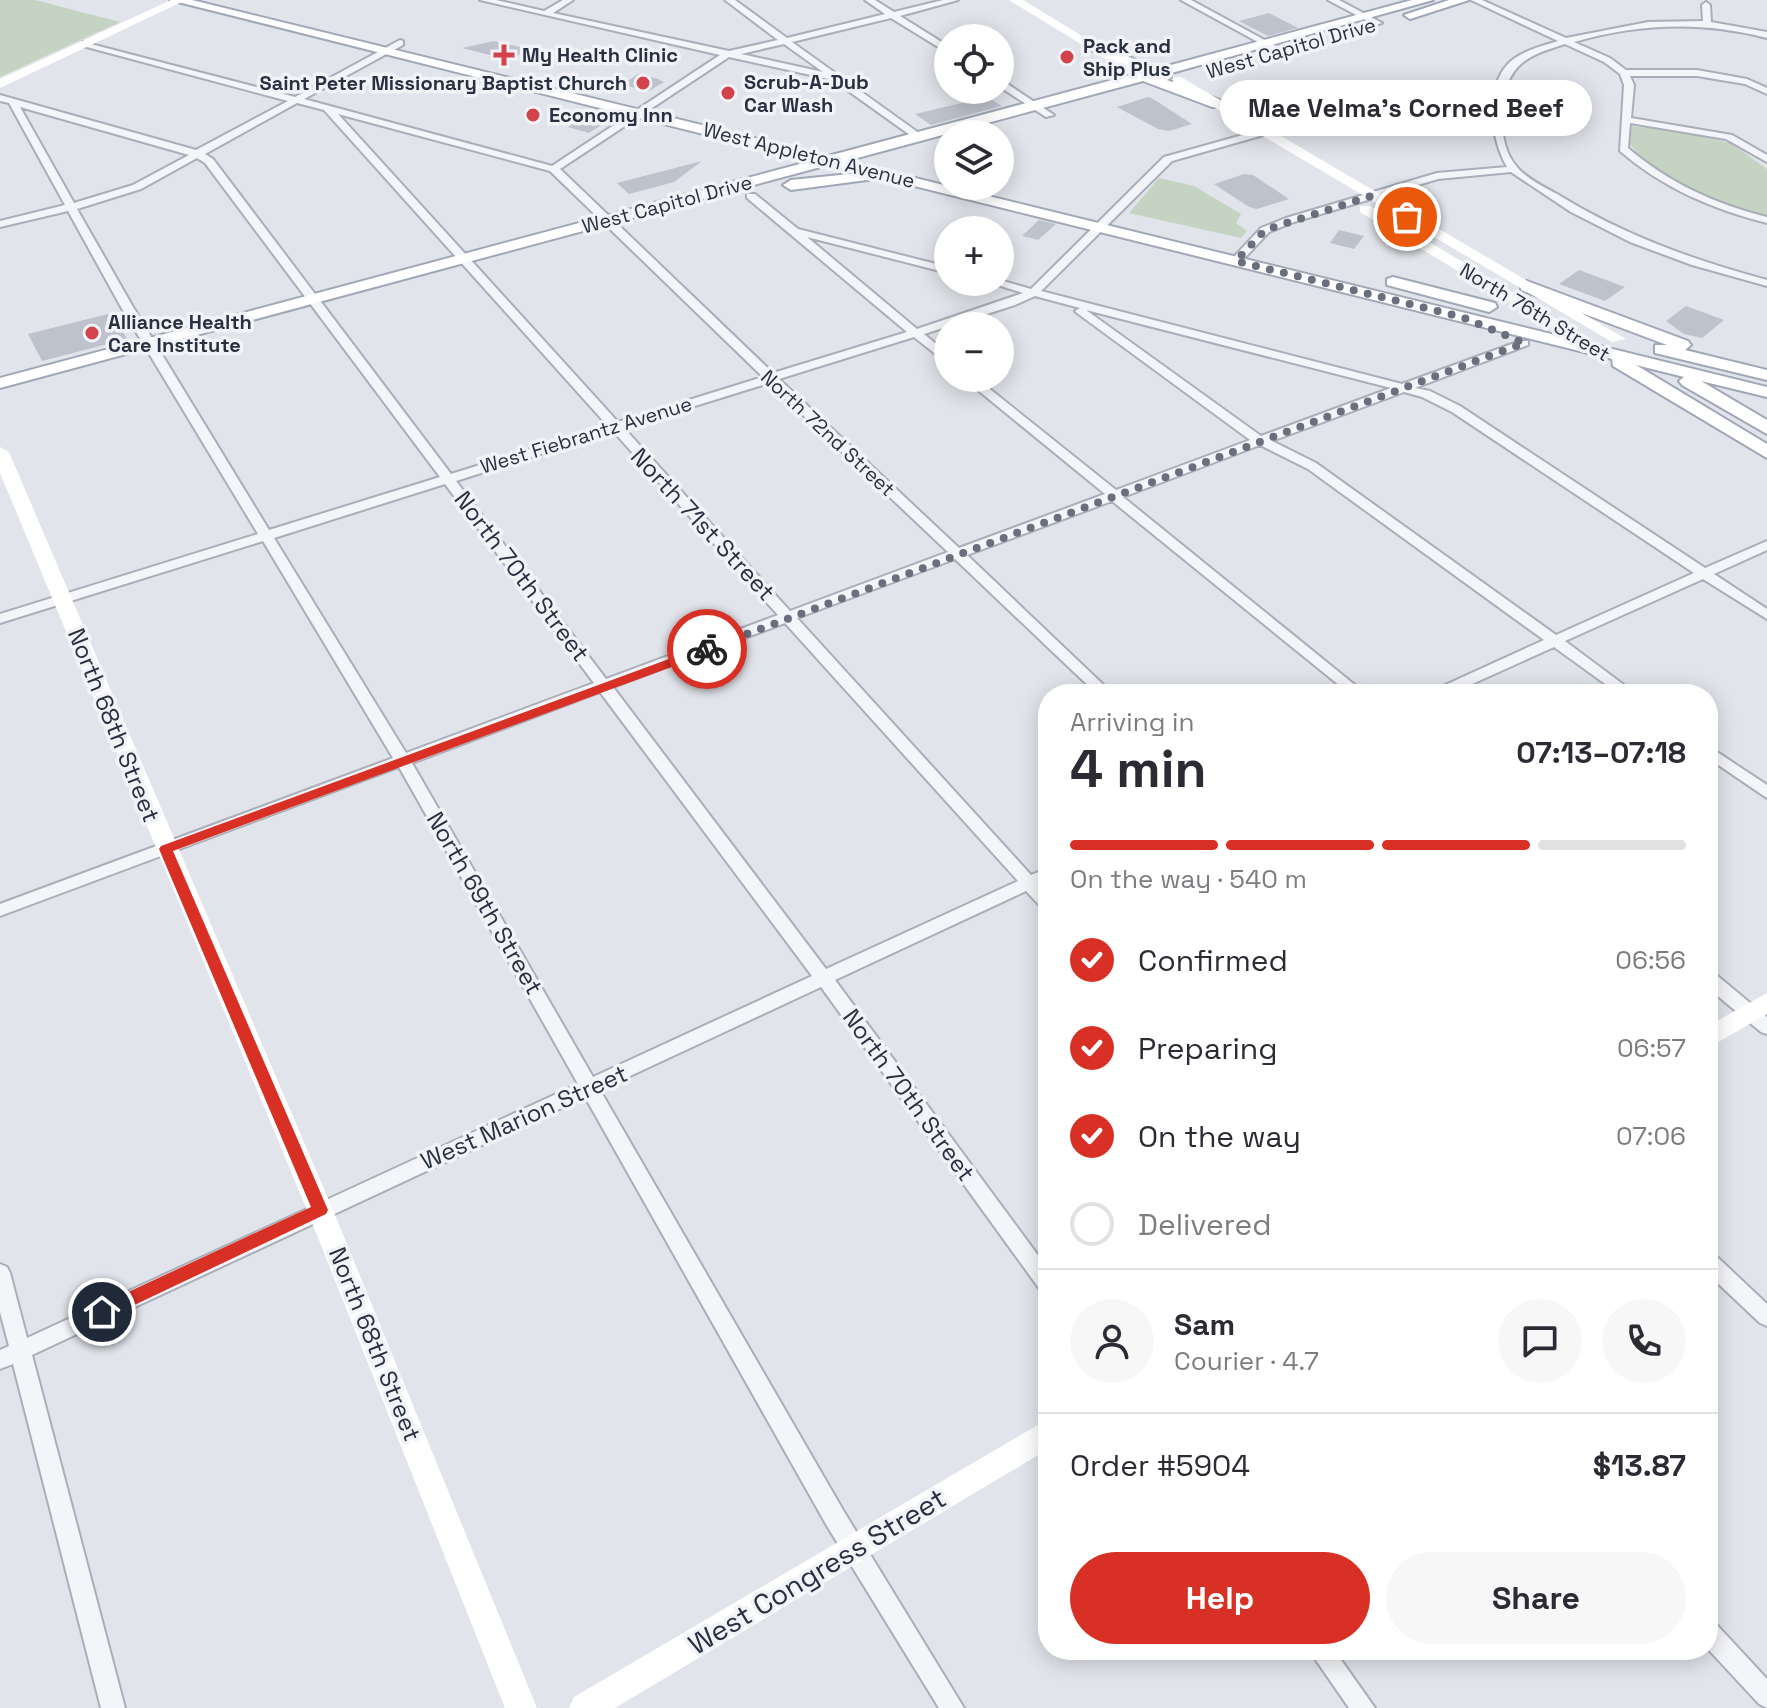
<!DOCTYPE html>
<meta charset="utf-8">
<style>
:root{--surface:#fff;--page:#f7f7f7;--text:#2b2b33;--muted:#7c7c81;--line:#e1e1e2;--accent:#d93025}
body{margin:0;font-family:"Space Grotesk",sans-serif;background:var(--page);color:var(--text);height:100vh;display:flex;flex-direction:column;font-size:30px;white-space:nowrap}
*{box-sizing:border-box;margin:0}
p{font-size:26px;color:var(--muted)}
.icon{flex:none;width:44px;height:44px;fill:none;stroke:currentColor;stroke-width:2;stroke-linecap:round;stroke-linejoin:round}
.map{position:relative;flex:1;overflow:hidden}
.drawer{position:absolute;left:1038px;top:684px;width:680px;height:976px;display:flex;flex-direction:column;background:var(--surface);border-radius:32px;box-shadow:0 4px 20px #0003}
.drawer>*{flex:none}
.controls{position:absolute;left:934px;top:24px;display:grid;gap:16px}
.controls a{display:grid;place-items:center;width:80px;height:80px;border-radius:50%;background:var(--surface);box-shadow:0 4px 20px #0003;font-size:40px}
.pin{position:absolute;display:grid;place-items:center;width:68px;height:68px;color:#fff;margin:-34px;border:4px solid #fff;border-radius:50%;box-shadow:0 2px 8px #0007}
.courier{position:absolute;display:grid;place-items:center;width:80px;height:80px;margin:-40px;border:6px solid #d93025;border-radius:50%;background:#fff;color:#222;box-shadow:0 2px 10px #0007}
.bubble{position:absolute;height:56px;border-radius:28px;background:var(--surface);box-shadow:0 4px 20px #0003;font-size:26px;font-weight:600;line-height:56px;text-align:center}
.summary em{font-style:normal;font-weight:600}
.summary div{display:flex;flex-direction:column-reverse}
.summary{display:flex;align-items:center;justify-content:space-between;height:136px;padding:0 32px}
h1{font-size:52px;font-weight:600;line-height:60px}
.bar{display:grid;grid-template-columns:repeat(4,1fr);gap:12px 8px;align-content:center;height:96px;padding:0 32px}
.bar i{height:10px;border-radius:6px;background:var(--line)}
.bar .active{background:var(--accent)}
.bar p{grid-column:span 4}
.line{display:flex;align-items:center;gap:20px;padding:0 32px;border-top:2px solid var(--line)}
.line div{flex:1}
.round{display:grid;place-items:center;flex:none;width:84px;height:84px;border-radius:42px;background:var(--page)}
ol{padding:0 32px;list-style:none}
li{display:flex;align-items:center;gap:24px;height:88px}
li p{margin-inline-start:auto}
li .icon{padding:8px;border-radius:50%;background:var(--accent);color:#fff;stroke-width:4}
li:last-child{color:var(--muted)}
li i{width:44px;height:44px;border:4px solid var(--line);border-radius:50%}
.primary-button{display:flex;gap:16px;margin-top:auto;padding:16px 32px}
.primary-button a{flex:1;height:92px;border-radius:48px;background:var(--accent);color:#fff;font-size:32px;font-weight:600;line-height:92px;text-align:center}
.primary-button a+a{background:var(--page);color:var(--text)}
.map>svg:first-child{display:block}
</style>
<div class="map">
<svg width="1767" height="1708" viewBox="0 0 1767 1708">
<rect width="100%" height="100%" fill="#e1e4ea"/>
<g fill="#c5d4c2">
<polygon points="0,0 35,0 120,22 0,77"/>
<path d="M1632,126L1678,131L1731,143L1767,169V216C1718,202 1662,187 1630,144Z"/>
<polygon points="1159,178 1194,186 1241,214 1236,223 1247,231 1241,238 1129,213"/>
</g>
<g fill="#bec2cd">
<polygon points="1269,13 1298,28 1268,36 1239,21"/>
<polygon points="494,41 528,49 510,60 462,48"/>
<polygon points="638,74 658,79 664,82 649,91 622,85"/>
<polygon points="987,97 1002,106 931,125 915,114"/>
<polygon points="1148,97 1153,99 1192,124 1169,131 1158,129 1117,107"/>
<polygon points="590,114 610,119 589,133 568,127"/>
<polygon points="702,161 674,182 629,194 617,183"/>
<polygon points="1244,174 1253,175 1289,199 1257,209 1249,207 1214,184"/>
<polygon points="1039,220 1056,224 1038,240 1022,236"/>
<polygon points="1339,230 1364,236 1354,249 1330,243"/>
<polygon points="1579,270 1625,287 1605,301 1559,284"/>
<polygon points="1686,306 1724,320 1702,338 1684,334 1666,321"/>
<polygon points="112,313 127,339 42,361 28,334"/>
</g>
<g fill="none" stroke-linecap="round" stroke-linejoin="round">
<defs>
<g id="street">
<path d="M480,0H496L544,11L563,0H573L553,13L729,51L778,40L725,0H735L787,38L885,14L865,0H875L894,12L943,0H958L900,16L948,46V53L891,18L792,42L923,136V140H917L833,80L729,57L560,169L773,373L907,332L747,198V194H755L798,229L948,267V273L807,237L917,329L1023,293L988,282L1000,280L1031,289L1164,157L1264,129L1269,132L1267,134L1172,161L1041,291L1402,384L1520,341H1528V345L1415,388L1430,391L1460,406L1705,568L1767,541V550L1714,574L1767,609V619L1703,579L1565,641L1636,694H1619L1554,647L1450,694H1430L1432,691L1544,640L1308,469L1260,445L1123,497L1366,694H1350L1112,501L967,555L1113,694H1097L955,559L797,618L1031,875L1048,868V881L1040,885L1048,893V910L1042,908L1026,891L835,980L1048,1269V1294L1041,1291L821,987L600,1090L843,1510L964,1708H939L827,1526L585,1097L32,1355L125,1708H101L13,1364L0,1369V1350L9,1346L0,1312V1264L7,1267L10,1273L27,1338L578,1084L399,767L0,916V904L393,758L263,541L0,623V614L258,534L121,307L68,211L0,227V221L65,205L9,103L0,101V95L196,150L288,101L83,46V42L295,97L400,40L403,41V45L304,99L552,166L720,55ZM784,44L823,72L741,54ZM297,103L324,110L607,425L451,474L213,159L205,154ZM20,107L189,155L133,185L74,203ZM338,114L550,171L763,377L618,422ZM197,158L205,163L440,477L269,530L133,307L77,209L141,189ZM1035,296L1080,308L1075,311L1077,313L1250,440L1116,490L976,378H963L1105,494L959,548L779,379L914,337L948,364V354L924,334L1015,305ZM1086,310L1391,388L1261,436ZM769,383L948,552L790,611L624,428ZM1404,392L1422,397L1452,412L1694,573L1556,635L1316,463L1272,441ZM613,431L778,615L606,679L456,481ZM445,484L594,683L406,753L274,538ZM785,623L1018,881L826,969L613,687ZM600,692L812,976L593,1077L412,763Z"/>
<polygon points="1181,0 1191,0 1285,51 1278,53"/>
<polygon points="1328,0 1339,0 1382,23 1375,25"/>
<path d="M1471,0H1482L1566,38L1648,22L1703,21L1702,5L1706,2L1710,5L1711,22L1767,32V38C1702,21 1639,23 1574,42L1610,58L1626,70H1697L1747,79L1767,88V94L1745,84L1697,76H1630L1634,85L1631,118L1732,135L1767,155V162L1726,139L1630,123L1628,148C1669,183 1715,204 1767,217V223C1712,209 1663,188 1620,151L1624,85L1620,74L1604,62L1565,44C1530,55 1509,62 1503,102C1500,122 1502,151 1517,167C1526,178 1544,187 1557,194C1623,235 1693,260 1767,280V286L1692,265L1630,242L1571,212L1511,172L1438,179L1294,222L1269,232L1240,263H1232V259L1261,228L1286,218L1437,173L1507,167C1491,140 1485,90 1507,65C1518,52 1542,46 1558,41Z"/>
<polygon points="1000,80 1003,81 1054,115 1046,117 1000,87"/>
<polygon points="1708,746 1767,785 1767,798 1708,758"/>
<polygon points="1708,971 1714,973 1767,1017 1767,1034 1761,1032 1708,988"/>
<polygon points="1708,1252 1715,1255 1767,1304 1767,1326 1760,1323 1708,1274"/>
<polygon points="1708,1621 1716,1624 1767,1679 1767,1708 1759,1704 1708,1649"/>
<polygon points="1309,1650 1334,1650 1375,1708 1349,1708"/>
</g>
<g id="primary">
<polygon points="170,0 192,0 828,156 1142,72 1088,49 1088,43 1098,43 1156,69 1412,0 1433,0 1168,74 1171,77 1167,80 1222,101 1222,107 1212,107 1143,81 846,161 1767,387 1767,397 1701,381 1767,420 1767,434 1682,385 1679,381 1684,377 1636,365 1767,444 1767,458 1613,366 1612,359 882,178 791,190 783,185 791,180 860,173 828,165 0,388 0,378 811,161"/>
<polygon points="1449,0 1469,0 1410,19 1404,15"/>
<polygon points="1393,277 1495,303 1497,307 1489,312 1387,285 1387,279"/>
<polygon points="1527,281 1688,341 1691,345 1685,350 1767,370 1767,380 1655,353 1655,345 1667,345 1521,290 1521,282"/>
</g>
</defs>
<use href="#street" stroke="#aaaeb8" stroke-width="4"/>
<use href="#primary" stroke="#a0a7b6" stroke-width="4"/>
<use href="#street" fill="#f4f5f8" fill-rule="evenodd"/>
<g fill="#fff" fill-rule="evenodd">
<polygon points="171,0 186,0 0,88 0,79"/>
<polygon points="1009,0 1023,0 1151,78 1141,81"/>
<polygon points="1173,77 1181,77 1626,339 1612,342 1173,83"/>
<polygon points="1360,206 1370,206 1565,324 1551,327 1360,212"/>
<polygon points="0,447 9,452 333,1210 537,1708 505,1708 307,1210 0,473"/>
<polygon points="1767,993 1767,1014 1708,1048 1708,1026"/>
<polygon points="1048,1419 1048,1449 615,1708 569,1708 574,1697"/>
</g>
<use href="#primary" fill="#fff" fill-rule="evenodd"/>
</g>
<polygon fill="#d93025" points="707,645 713,649 712,652 173,851 328,1210 326,1214 107,1318 96,1318 96,1307 311,1207 159,849 161,846"/>
<g fill="none" stroke-linecap="round" stroke-linejoin="round">
<polyline stroke="#696f7d" stroke-width="8" stroke-dasharray="0 14.4" points="707,649 1524,343 1462,317 1236,261 1265,230 1371,196 1407,217"/>
</g>
<g fill="#d3434b" stroke="#f1f3f7" stroke-width="3">
<path d="M500 43h8v8h8v8h-8v8h-8v-8h-8v-8h8z"/>
<circle cx="1067" cy="57" r="8"/>
<circle cx="643" cy="83" r="8"/>
<circle cx="728" cy="93" r="8"/>
<circle cx="533" cy="115" r="8"/>
<circle cx="92" cy="333" r="8"/>
</g>
<g text-anchor="middle" dominant-baseline="central" stroke-width="7" stroke-linejoin="round" paint-order="stroke">
<g font-size="20" font-weight="bold" fill="#293042" stroke="#f1f3f7" text-anchor="start">
<text x="1083" y="46">Pack and<tspan x="1083" dy="23">Ship Plus</tspan></text>
<text x="522" y="55">My Health Clinic</text>
<text x="744" y="82">Scrub-A-Dub<tspan x="744" dy="23">Car Wash</tspan></text>
<text x="627" y="83" text-anchor="end">Saint Peter Missionary Baptist Church</text>
<text x="549" y="115">Economy Inn</text>
<text x="108" y="322">Alliance Health<tspan x="108" dy="23">Care Institute</tspan></text>
</g>
<g font-size="20" fill="#293042" stroke="#f1f3f7">
<text transform="translate(1291 48) rotate(-16)">West Capitol Drive</text>
<text transform="translate(809 155) rotate(14)">West Appleton Avenue</text>
<text transform="translate(667 204) rotate(-15)">West Capitol Drive</text>
<text transform="translate(1535 312) rotate(31)">North 76th Street</text>
<text transform="translate(828 433) rotate(43)">North 72nd Street</text>
<text transform="translate(586 435) rotate(-17)">West Fiebrantz Avenue</text>
</g>
<g font-size="24" fill="#293042" stroke="#f1f3f7">
<text transform="translate(703 524) rotate(47)">North 71st Street</text>
<text transform="translate(522 576) rotate(53)">North 70th Street</text>
<text transform="translate(114 725) rotate(68)">North 68th Street</text>
<text transform="translate(485 903) rotate(60)">North 69th Street</text>
<text transform="translate(909 1095) rotate(54)">North 70th Street</text>
<text transform="translate(524 1117) rotate(-24)">West Marion Street</text>
<text transform="translate(375 1344) rotate(68)">North 68th Street</text>
</g>
<g font-size="28" fill="#293042" stroke="#f1f3f7">
<text transform="translate(817 1571) rotate(-31)">West Congress Street</text>
</g>
</g>
</svg>
<div class="controls">
<a><svg class="icon" aria-label="locate" viewBox="0 0 24 24"><circle cx="12" cy="12" r="6"/><path d="M12 2v4M12 18v4M2 12h4M18 12h4"/></svg></a>
<a><svg class="icon" aria-label="layers" viewBox="0 0 24 24"><path d="M12 4l9 5-9 5-9-5zM3 14l9 5 9-5"/></svg></a>
<a>+</a>
<a>−</a>
</div>
<div class="pin" style="left:1407px;top:217px;background:#ea580c"><svg class="icon" aria-label="bag" viewBox="0 0 24 24"><path d="M5 8h14l-1 12H6zM9 8a3 3 0 0 1 6 0"/></svg></div>
<div class="pin" style="left:102px;top:1312px;background:#1f2937"><svg class="icon" aria-label="home" viewBox="0 0 24 24"><path d="M3 11l9-7 9 7M6 9v11h12V9"/></svg></div>
<div class="courier" style="left:707px;top:649px"><svg class="icon" aria-label="bike" viewBox="0 0 24 24"><circle cx="6" cy="16" r="4"/><circle cx="18" cy="16" r="4"/><path d="M6 16l4-8h5l3 8M10 8l3 8H6M13 5h3"/></svg></div>
<div class="bubble" style="left:1220px;top:80px;width:372px">Mae Velma's Corned Beef</div>
<section class="drawer">
<div class="summary"><div><h1>4 min</h1><p>Arriving in</p></div><em>07:13–07:18</em></div>
<div class="bar"><i class="active"></i><i class="active"></i><i class="active"></i><i></i><p>On the way · 540 m</p></div>
<ol>
<li><svg class="icon" aria-label="check" viewBox="0 0 24 24"><path d="M5 12l5 5 9-10"/></svg>Confirmed<p>06:56</p></li>
<li><svg class="icon" aria-label="check" viewBox="0 0 24 24"><path d="M5 12l5 5 9-10"/></svg>Preparing<p>06:57</p></li>
<li><svg class="icon" aria-label="check" viewBox="0 0 24 24"><path d="M5 12l5 5 9-10"/></svg>On the way<p>07:06</p></li>
<li><i></i>Delivered</li>
</ol>
<div class="line" style="height:144px"><a class="round"><svg class="icon" aria-label="person" viewBox="0 0 24 24"><circle cx="12" cy="8" r="4"/><path d="M4 21q1-7 8-7t8 7"/></svg></a><div><b>Sam</b><p>Courier · 4.7</p></div><a class="round"><svg class="icon" aria-label="chat" viewBox="0 0 24 24"><path d="M4 5h16v11H9l-5 4z"/></svg></a><a class="round"><svg class="icon" aria-label="phone" viewBox="0 0 24 24"><path d="M5 4h4l2 5-3 2q2 4 5 5l2-3 5 2v4C11 20 4 13 5 4z"/></svg></a></div>
<div class="line" style="height:104px"><div>Order #5904</div><b>$13.87</b></div>
<div class="primary-button"><a>Help</a><a>Share</a></div>
</section>
</div>
